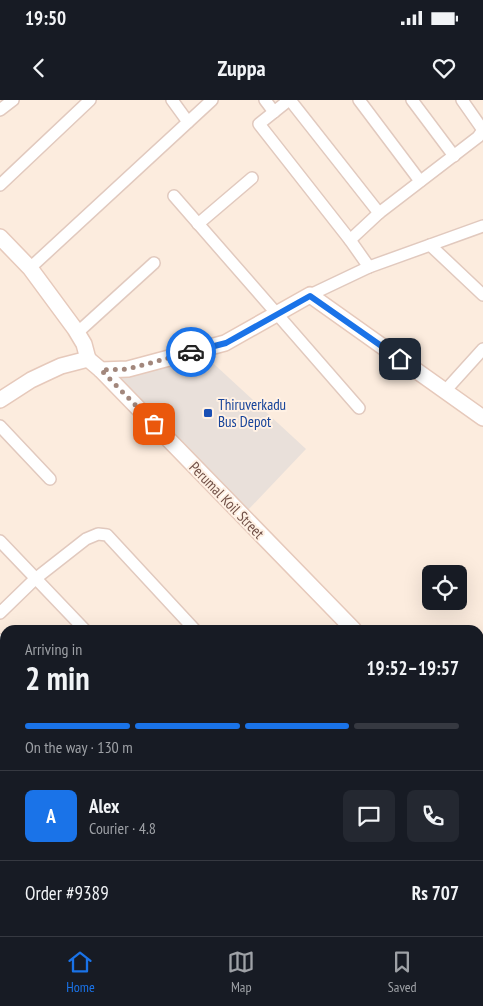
<!DOCTYPE html>
<meta charset="utf-8">
<style>
:root{--surface:#171b24;--page:#242831;--text:#f1f3f6;--muted:#9ea1a6;--line:#363941;--accent:#1a73e8}
body{margin:0;font-family:"PT Sans Narrow",sans-serif;background:var(--page);color:var(--text);height:100vh;display:flex;flex-direction:column;font-size:19px;white-space:nowrap}
*{box-sizing:border-box;margin:0}
p{font-size:16px;color:var(--muted)}
.icon{flex:none;width:28px;height:28px;fill:none;stroke:currentColor;stroke-width:2;stroke-linecap:round;stroke-linejoin:round}
.map{position:relative;flex:1;overflow:hidden}
.drawer{position:absolute;left:0px;top:525px;width:484px;height:311px;display:flex;flex-direction:column;background:var(--surface);border-radius:15px 15px 0 0;box-shadow:0 5px 20px #0002}
.drawer>*{flex:none}
.controls{position:absolute;left:422px;top:465px;display:grid;gap:10px}
.controls a{display:grid;place-items:center;width:45px;height:45px;border-radius:8px;background:var(--surface);box-shadow:0 5px 20px #0002;font-size:25px}
.pin{position:absolute;display:grid;place-items:center;width:42px;height:42px;color:#fff;margin:-21px;border-radius:10px;box-shadow:0 2px 8px #0006}
.courier{position:absolute;display:grid;place-items:center;width:50px;height:50px;margin:-25px;border:4px solid #1a73e8;border-radius:50%;background:#fff;color:#222;box-shadow:0 1px 6px #0007}
.head em{font-style:normal;font-weight:700}
.head div{display:flex;flex-direction:column-reverse}
.head{display:flex;align-items:center;justify-content:space-between;height:85px;padding:0 25px}
h1{font-size:32px;font-weight:700;line-height:38px}
.bar{display:grid;grid-template-columns:repeat(4,1fr);gap:8px 5px;align-content:center;height:60px;padding:0 25px}
.bar i{height:6px;border-radius:4px;background:var(--line)}
.bar .selected{background:var(--accent)}
.bar p{grid-column:span 4}
.line{display:flex;align-items:center;gap:12px;padding:0 25px;border-top:1px solid var(--line)}
.line div{flex:1}
.round{display:grid;place-items:center;flex:none;width:52px;height:52px;border-radius:8px;background:var(--page)}
.status{display:flex;justify-content:space-between;align-items:center;height:35px;padding:0 25px;background:var(--surface);direction:ltr}
.status svg{height:14px;fill:currentColor}
header{display:flex;justify-content:space-between;align-items:center;height:65px;padding:0 25px;background:var(--surface);font-size:22px;font-weight:700}
.menu{display:flex;justify-content:space-around;align-items:center;height:70px;border-top:1px solid var(--line);background:var(--surface);font-size:14px;color:var(--muted)}
.menu a{display:grid;justify-items:center;gap:2px}
.menu .selected{color:var(--accent)}
.map>svg:first-child{display:block}
</style>
<div class="status"><b>19:50</b><svg viewBox="0 0 49 12"><path d="M0 12V9h3v3zM5 12V6h3v6zM10 12V3h3v9zM15 12V0h3v12zM26 1h20v11H26zM47 4h2v5h-2z"/></svg></div>
<header><svg class="icon" aria-label="back" viewBox="0 0 24 24"><path d="M15 5l-7 7 7 7"/></svg>Zuppa<svg class="icon" aria-label="heart" viewBox="0 0 24 24"><path d="M12 20l-8-8c-3-5 5-10 8-4 3-6 11-1 8 4z"/></svg></header>
<div class="map">
<svg width="483" height="836" viewBox="0 0 483 836">
<rect width="100%" height="100%" fill="#fcecde"/>
<polygon fill="#e9e0da" points="202,253 306,349 247,411 112,278"/>
<g fill="none" stroke-linecap="round" stroke-linejoin="round">
<defs>
<g id="street">
<polyline points="172,0 188,22"/>
<polyline points="265,0 274,12"/>
<polyline points="289,0 259,24 350,140 369,167"/>
<polyline points="290,0 379,113"/>
<polyline points="359,0 420,81"/>
<polyline points="412,0 454,56"/>
<polyline points="0,10 13,0"/>
<polyline points="0,85 90,0"/>
<polyline points="174,96 359,308"/>
<polyline points="198,124 252,78"/>
<polyline points="350,140 379,113 478,37 483,30 462,0"/>
<polyline points="430,145 483,195"/>
<polyline points="30,168 212,0"/>
<polyline points="310,195 369,167 483,126"/>
<polyline points="77,233 154,163"/>
<polyline points="445,291 483,249"/>
<polyline points="0,326 50,379"/>
<polyline points="0,441 85,530"/>
<polyline points="0,513 35,479 86,439 98,434 107,435 195,530"/>
<polyline points="0,540 5,545"/>
<polyline points="0,676 5,681"/>
<polyline points="0,807 5,812"/>
<polyline points="479,815 483,810"/>
<polyline points="25,831 30,836"/>
<polyline points="401,831 411,836"/>
<polyline points="151,836 156,831"/>
<polyline points="461,836 465,831"/>
</g>
<g id="secondary">
<polyline points="0,137 30,168 75,229 84,244 88,259"/>
<polyline points="101,270 354,530"/>
<polyline points="0,300 31,280 48,272 61,266 88,259 101,270 128,269 225,243 310,195 483,318"/>
<polyline points="479,703 483,709"/>
</g>
</defs>
<use href="#street" stroke="#e1c9be" stroke-width="14"/>
<use href="#secondary" stroke="#e6c9bb" stroke-width="18"/>
<use href="#street" stroke="#fff" stroke-width="11"/>
<use href="#secondary" stroke="#fff" stroke-width="15"/>
</g>
<g fill="none" stroke-linecap="round" stroke-linejoin="round">
<polyline stroke="#a2877c" stroke-width="5" stroke-dasharray="0 9" points="154,324 101,270 128,269 191,252"/>
<polyline stroke="#1a73e8" stroke-width="6" points="191,252 226,243 310,196 400,259"/>
</g>
<rect fill="#1a4fb4" stroke="#fff1e4" stroke-width="2" x="203" y="308" width="10" height="10" rx="2.5"/>
<g text-anchor="middle" dominant-baseline="central" stroke-width="4" stroke-linejoin="round" paint-order="stroke">
<g font-size="15" fill="#164399" stroke="#fff1e4" text-anchor="start">
<text x="218" y="304">Thiruverkadu<tspan x="218" dy="17">Bus Depot</tspan></text>
</g>
<g font-size="15" fill="#715047" stroke="#fff1e4">
<text transform="translate(227 400) rotate(46)">Perumal Koil Street</text>
</g>
</g>
</svg>
<div class="controls">
<a><svg class="icon" aria-label="locate" viewBox="0 0 24 24"><circle cx="12" cy="12" r="6"/><path d="M12 2v4M12 18v4M2 12h4M18 12h4"/></svg></a>
</div>
<div class="pin" style="left:154px;top:324px;background:#ea580c"><svg class="icon" aria-label="bag" viewBox="0 0 24 24"><path d="M5 8h14l-1 12H6zM9 8a3 3 0 0 1 6 0"/></svg></div>
<div class="pin" style="left:400px;top:259px;background:#1f2937"><svg class="icon" aria-label="home" viewBox="0 0 24 24"><path d="M3 11l9-7 9 7M6 9v11h12V9"/></svg></div>
<div class="courier" style="left:191px;top:252px"><svg class="icon" aria-label="car" viewBox="0 0 24 24"><path d="M5 17H2v-5l4-1 3-4h7l3 4 3 1v5h-3M9 17h6M6 11h13"/><circle cx="7" cy="17" r="2"/><circle cx="17" cy="17" r="2"/></svg></div>
<section class="drawer">
<div class="head"><div><h1>2 min</h1><p>Arriving in</p></div><em>19:52–19:57</em></div>
<div class="bar"><i class="selected"></i><i class="selected"></i><i class="selected"></i><i></i><p>On the way · 130 m</p></div>
<div class="line" style="height:90px"><b class="round" style="background:var(--accent);color:#fff">A</b><div><b>Alex</b><p>Courier · 4.8</p></div><a class="round"><svg class="icon" aria-label="chat" viewBox="0 0 24 24"><path d="M4 5h16v11H9l-5 4z"/></svg></a><a class="round"><svg class="icon" aria-label="phone" viewBox="0 0 24 24"><path d="M5 4h4l2 5-3 2q2 4 5 5l2-3 5 2v4C11 20 4 13 5 4z"/></svg></a></div>
<div class="line" style="height:65px"><div>Order #9389</div><b>Rs 707</b></div>
</section>
</div>
<nav class="menu">
<a class="selected"><svg class="icon" aria-label="home" viewBox="0 0 24 24"><path d="M3 11l9-7 9 7M6 9v11h12V9"/></svg>Home</a>
<a><svg class="icon" aria-label="map" viewBox="0 0 24 24"><path d="M3 6l6-2 6 2 6-2v14l-6 2-6-2-6 2zM9 4v14M15 6v14"/></svg>Map</a>
<a><svg class="icon" aria-label="saved" viewBox="0 0 24 24"><path d="M7 4h10v16l-5-4-5 4z"/></svg>Saved</a>
</nav>
